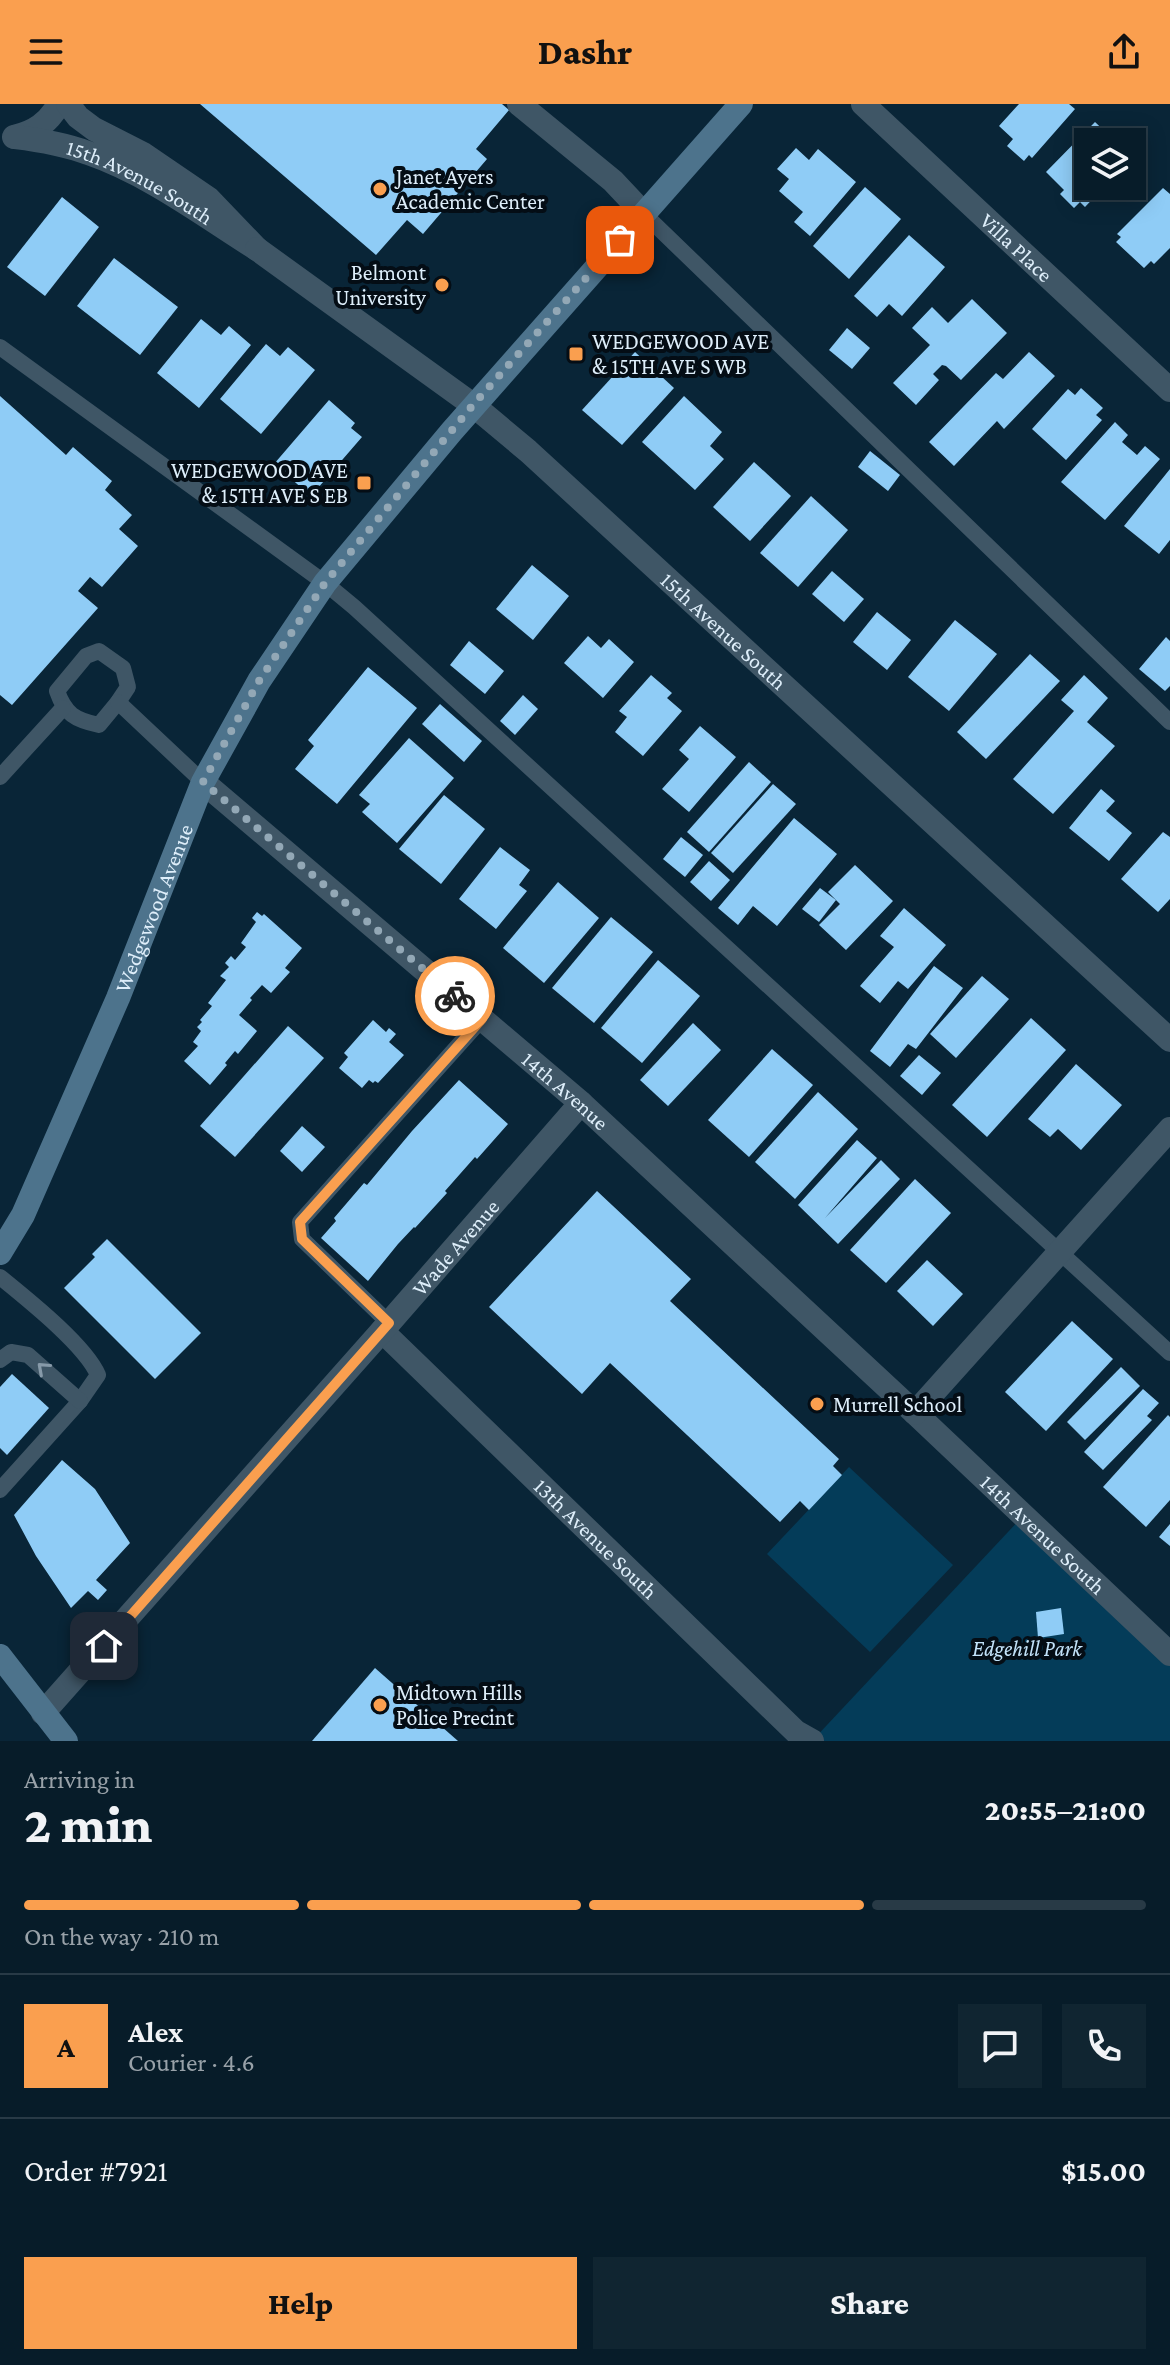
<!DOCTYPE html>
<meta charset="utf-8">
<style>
:root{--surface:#071c29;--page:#102531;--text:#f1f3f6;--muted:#98a1a8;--line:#283a46;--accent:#fa9f4f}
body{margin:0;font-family:"Crimson Pro",serif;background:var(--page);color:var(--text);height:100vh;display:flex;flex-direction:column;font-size:30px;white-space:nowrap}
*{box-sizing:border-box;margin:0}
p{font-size:26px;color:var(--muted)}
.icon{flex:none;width:44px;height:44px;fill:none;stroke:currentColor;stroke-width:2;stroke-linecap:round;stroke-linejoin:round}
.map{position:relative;height:1637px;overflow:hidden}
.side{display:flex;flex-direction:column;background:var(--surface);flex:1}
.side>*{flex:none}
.buttons{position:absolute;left:1074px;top:24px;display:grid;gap:16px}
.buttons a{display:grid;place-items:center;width:72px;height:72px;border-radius:0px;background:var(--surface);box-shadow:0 4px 20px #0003,0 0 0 2px var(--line);font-size:40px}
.pin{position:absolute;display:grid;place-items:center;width:68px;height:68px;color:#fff;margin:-34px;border-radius:16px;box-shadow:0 4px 12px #0006}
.courier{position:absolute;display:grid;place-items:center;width:80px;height:80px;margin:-40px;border:6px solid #fa9f4f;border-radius:50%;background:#fff;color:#222;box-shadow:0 2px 10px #0007}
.headline em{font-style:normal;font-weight:800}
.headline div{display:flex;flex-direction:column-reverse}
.headline{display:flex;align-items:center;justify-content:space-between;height:136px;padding:0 24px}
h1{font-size:52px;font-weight:800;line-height:60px}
.bar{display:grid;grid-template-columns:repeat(4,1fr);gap:12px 8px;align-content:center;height:96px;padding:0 24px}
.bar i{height:10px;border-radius:6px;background:var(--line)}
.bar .active{background:var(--accent)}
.bar p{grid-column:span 4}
.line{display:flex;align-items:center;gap:20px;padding:0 24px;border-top:2px solid var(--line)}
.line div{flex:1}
.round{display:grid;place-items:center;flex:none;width:84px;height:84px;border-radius:0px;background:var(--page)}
.action{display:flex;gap:16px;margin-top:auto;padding:16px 24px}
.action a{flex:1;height:92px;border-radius:0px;background:var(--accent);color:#111;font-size:32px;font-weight:800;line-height:92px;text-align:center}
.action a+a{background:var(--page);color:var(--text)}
header{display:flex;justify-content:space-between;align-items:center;height:104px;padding:0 24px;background:var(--accent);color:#111;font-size:36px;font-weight:800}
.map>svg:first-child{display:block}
</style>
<header><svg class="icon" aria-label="menu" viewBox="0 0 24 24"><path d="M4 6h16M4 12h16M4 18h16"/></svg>Dashr<svg class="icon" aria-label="share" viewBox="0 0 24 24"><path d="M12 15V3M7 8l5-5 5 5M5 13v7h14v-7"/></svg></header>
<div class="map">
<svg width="1170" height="1637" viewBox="0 0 1170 1637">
<rect width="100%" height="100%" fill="#092537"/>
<g fill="#043c59">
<polygon points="849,1363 953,1461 870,1548 767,1450"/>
<polygon points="1023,1412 1170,1550 1170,1637 812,1637"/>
</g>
<g fill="#8fccf6">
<polygon points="200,0 502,0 509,6 476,45 487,55 423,130 407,116 376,151"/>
<polygon points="1019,0 1069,0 1075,5 1032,54 1029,51 1024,57 1007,42 1013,35 999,22"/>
<polygon points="1095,18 1116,38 1088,38 1088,82 1105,82 1085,103 1080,98 1074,104 1060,90 1064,86 1046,68"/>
<polygon points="796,44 809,56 818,45 856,78 810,132 794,118 803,108 779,87 789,75 777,65"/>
<polygon points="865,83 901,115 849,175 813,142"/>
<polygon points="1163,84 1170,90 1170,144 1154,160 1151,157 1144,164 1116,138 1121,133 1117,130"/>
<polygon points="62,93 99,123 45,192 7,163"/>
<polygon points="909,131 945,163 902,212 889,200 877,213 854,192"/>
<polygon points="114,154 178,203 140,251 77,202"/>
<polygon points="972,195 1007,229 961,276 946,262 942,261 933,270 939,276 916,301 893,279 930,241 912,224 932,203 948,219"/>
<polygon points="201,215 221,231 229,222 251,241 199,304 157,269"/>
<polygon points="847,224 870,244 852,265 829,246"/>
<polygon points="266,240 280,252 288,243 315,266 261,330 220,295"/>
<polygon points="635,248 674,284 622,341 582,306"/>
<polygon points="1029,248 1055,272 1004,325 997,317 954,362 929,338 996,269 1003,275"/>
<polygon points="1081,284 1103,304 1096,311 1102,316 1066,356 1032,325 1068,285 1075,291"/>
<polygon points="0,292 66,351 73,343 112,377 105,386 132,411 119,425 138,442 102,483 90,473 78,487 98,504 12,601 0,591"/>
<polygon points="684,292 722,328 710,342 724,355 695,386 642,338"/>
<polygon points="329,296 355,319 351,324 362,333 311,392 274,360"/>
<polygon points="1115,318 1128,331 1122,338 1137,351 1145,342 1160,355 1105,416 1061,378"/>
<polygon points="870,347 900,371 888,387 858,363"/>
<polygon points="754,358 791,392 750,437 713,403"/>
<polygon points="1170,365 1170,436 1159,450 1124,422"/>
<polygon points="811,392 848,426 798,483 760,449"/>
<polygon points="532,461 569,492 533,536 496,505"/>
<polygon points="832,467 864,495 844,518 812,490"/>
<polygon points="877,508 911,536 887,566 853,538"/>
<polygon points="955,516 997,550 949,607 908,573"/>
<polygon points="588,532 601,544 609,535 634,558 603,594 564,559"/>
<polygon points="1166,533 1170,537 1170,582 1165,587 1139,565"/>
<polygon points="469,537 504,567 485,590 450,561"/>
<polygon points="1030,550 1060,577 986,655 957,628"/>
<polygon points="368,563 417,604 337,700 295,665 314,642 308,636"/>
<polygon points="651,571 672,589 667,594 682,607 643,652 615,628 627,613 619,607"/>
<polygon points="1084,571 1108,594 1087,618 1115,642 1053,710 1013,675 1074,607 1061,596"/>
<polygon points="523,591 538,605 515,631 500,617"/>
<polygon points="440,600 482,637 464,658 422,620"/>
<polygon points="700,622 736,653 689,708 662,685 689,655 679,646"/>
<polygon points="409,634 454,674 397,739 362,708 370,700 359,691"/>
<polygon points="749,658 771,678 709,748 687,728"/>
<polygon points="773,680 796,700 733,769 711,749"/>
<polygon points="1101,685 1115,697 1106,707 1132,729 1109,757 1069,724"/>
<polygon points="444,691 485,725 441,780 399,745"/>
<polygon points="794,714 837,750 777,822 753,802 738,821 718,804"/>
<polygon points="1163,728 1170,733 1170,795 1158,808 1121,775"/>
<polygon points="681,733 703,751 685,773 663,755"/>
<polygon points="500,743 530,766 519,781 527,787 496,825 459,795"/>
<polygon points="709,757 730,776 711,797 690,778"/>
<polygon points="855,761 893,797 846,846 819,821 840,800 828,788"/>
<polygon points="558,778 599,814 544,879 503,844"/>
<polygon points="820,784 836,796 819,818 802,805"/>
<polygon points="904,804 946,841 908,885 898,877 880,899 860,882 894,843 880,832"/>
<polygon points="257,808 262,812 264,810 302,844 285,864 290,868 271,889 262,881 250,894 252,896 239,911 257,927 238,950 235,947 225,959 227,961 210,981 184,957 198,942 193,938 201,927 197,923 202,918 200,916 212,902 208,899 226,876 220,872 229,863 225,859 231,852 235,856 246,843 241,839 256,818 252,814"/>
<polygon points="611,813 653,848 594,919 552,884"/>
<polygon points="658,856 700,892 642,959 601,924"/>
<polygon points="934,862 963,884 916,945 908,940 890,963 870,947"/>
<polygon points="982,872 1009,895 956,954 930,930"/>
<polygon points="1031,914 1066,946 987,1033 952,1001"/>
<polygon points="373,916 386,928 389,924 396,930 389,938 404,951 378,979 375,977 373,979 369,976 362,984 339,964 348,953 344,949"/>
<polygon points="693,919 721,946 668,1002 640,976"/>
<polygon points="288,922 324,954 235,1053 200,1022"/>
<polygon points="772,945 813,981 749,1053 708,1016"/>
<polygon points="919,951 941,969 922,991 900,972"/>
<polygon points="1076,960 1122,1001 1081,1046 1058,1025 1050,1033 1028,1015"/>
<polygon points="459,976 508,1020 477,1055 475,1053 445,1087 447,1089 415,1124 414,1123 398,1140 368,1177 321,1134 336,1117 334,1114 364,1079 367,1081 412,1027"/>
<polygon points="818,988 858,1025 795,1095 755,1058"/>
<polygon points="302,1022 325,1043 302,1068 280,1047"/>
<polygon points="857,1036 877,1054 825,1114 881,1056 900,1075 838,1140 798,1101"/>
<polygon points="915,1075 951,1109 886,1179 850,1146"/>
<polygon points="597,1087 691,1175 670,1197 839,1355 833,1362 842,1371 809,1406 800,1397 780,1418 610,1259 582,1290 489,1203"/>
<polygon points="107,1135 201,1229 155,1275 64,1184 95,1153 92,1150"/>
<polygon points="927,1156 963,1190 933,1222 897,1187"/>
<polygon points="1072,1217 1113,1255 1046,1327 1005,1288"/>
<polygon points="1121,1263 1140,1282 1085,1336 1067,1318"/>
<polygon points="12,1270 49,1304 7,1351 0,1344 0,1283"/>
<polygon points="1143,1285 1159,1299 1147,1312 1152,1316 1103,1366 1084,1348"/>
<polygon points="1168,1311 1170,1313 1170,1396 1146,1423 1103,1383"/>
<polygon points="62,1356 95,1385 130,1439 96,1476 107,1486 98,1496 88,1487 71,1504 36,1452 14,1411"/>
<polygon points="1170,1420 1170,1442 1159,1433"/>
<polygon points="1061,1504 1064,1530 1038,1534 1036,1508"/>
<polygon points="375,1564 458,1637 312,1637"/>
</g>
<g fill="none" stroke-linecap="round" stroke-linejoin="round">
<g stroke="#3f5666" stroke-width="16">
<polyline points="644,110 1170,618"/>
<polyline points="0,243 325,479 354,503 1170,1249"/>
<path d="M99,547L123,564L128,583L118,598L99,621C75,616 65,610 57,587L86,552Z"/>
<polyline points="118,598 203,678"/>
<polyline points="0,673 63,604"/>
<path d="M0,1173C27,1195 85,1241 98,1271L80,1297L0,1386"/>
<polyline points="389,1219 302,1135 300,1118 482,915"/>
<polyline points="0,1256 11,1248 28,1251 80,1297"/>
</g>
<g stroke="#3f5666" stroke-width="24">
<polyline points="519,0 613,77 644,110"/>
<path id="s1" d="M863,0L1170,286"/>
<path d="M14,33C35,28 48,19 59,0"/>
<path id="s2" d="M15,33C40,36 64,40 88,49C149,70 203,111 257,145L209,95L143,50L94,25L78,13L68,0"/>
<path id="s3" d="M257,145L473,301L528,347L1170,936"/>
<path id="s4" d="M203,678L581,999L915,1309L1170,1550"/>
<path id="s5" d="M382,1227L796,1628L812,1637"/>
<polyline points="915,1309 1170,1025"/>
<path id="s6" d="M43,1609L389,1219L581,999"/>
</g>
<g stroke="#4d738c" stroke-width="24">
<path id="s7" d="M0,1149L23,1111L118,894L203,678L259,577L325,479L452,327L741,0"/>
<polyline points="0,1552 66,1637"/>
</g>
</g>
<defs><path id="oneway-chevron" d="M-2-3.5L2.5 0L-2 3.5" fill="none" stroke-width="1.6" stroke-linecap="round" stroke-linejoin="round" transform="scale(2)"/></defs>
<use stroke="#879aa9" href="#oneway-chevron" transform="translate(43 1264) rotate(-138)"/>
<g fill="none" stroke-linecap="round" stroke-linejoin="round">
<polyline stroke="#93a8b6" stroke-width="8" stroke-dasharray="0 14.4" points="455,892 203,678 259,577 325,479 473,301 620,136"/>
<polyline stroke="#fa9f4f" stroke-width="10" points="104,1542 389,1219 302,1135 300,1118 482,915 455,892"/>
</g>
<g fill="#fa9f4f" stroke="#040d15" stroke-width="3">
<circle cx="380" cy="85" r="8"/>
<circle cx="442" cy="181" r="8"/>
<rect x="568" y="242" width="16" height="16" rx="4"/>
<rect x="356" y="371" width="16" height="16" rx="4"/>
<circle cx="817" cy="1300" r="8"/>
<circle cx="380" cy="1601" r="8"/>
</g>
<g text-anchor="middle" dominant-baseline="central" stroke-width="8" stroke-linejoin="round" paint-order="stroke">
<g font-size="22" fill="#deeefa" stroke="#040d15" text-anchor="start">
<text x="396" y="72">Janet Ayers<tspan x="396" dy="25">Academic Center</tspan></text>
<text x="426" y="168" text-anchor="end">Belmont<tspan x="426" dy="25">University</tspan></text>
<text x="592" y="237">WEDGEWOOD AVE<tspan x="592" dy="25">&amp; 15TH AVE S WB</tspan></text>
<text x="348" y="366" text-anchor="end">WEDGEWOOD AVE<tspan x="348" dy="25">&amp; 15TH AVE S EB</tspan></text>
<text x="833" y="1300">Murrell School</text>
<text x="396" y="1588">Midtown Hills<tspan x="396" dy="25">Police Precint</tspan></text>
</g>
<g font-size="22" fill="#deeefa" stroke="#040d15">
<text stroke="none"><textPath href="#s2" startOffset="134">15th Avenue South</textPath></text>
<text stroke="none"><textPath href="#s1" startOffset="210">Villa Place</textPath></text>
<text stroke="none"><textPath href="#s3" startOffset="604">15th Avenue South</textPath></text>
<text stroke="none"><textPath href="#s7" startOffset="378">Wedgewood Avenue</textPath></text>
<text stroke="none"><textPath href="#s4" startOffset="476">14th Avenue</textPath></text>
<text stroke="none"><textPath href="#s6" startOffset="622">Wade Avenue</textPath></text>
<text stroke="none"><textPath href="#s4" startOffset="1128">14th Avenue South</textPath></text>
<text stroke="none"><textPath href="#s5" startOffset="298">13th Avenue South</textPath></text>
</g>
<g font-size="22" font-style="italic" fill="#c3e3fa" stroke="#040d15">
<text x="1027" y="1544">Edgehill Park</text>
</g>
</g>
</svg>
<div class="buttons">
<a><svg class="icon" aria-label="layers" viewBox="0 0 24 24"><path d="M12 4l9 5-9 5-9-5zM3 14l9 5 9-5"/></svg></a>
</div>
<div class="pin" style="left:620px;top:136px;background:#ea580c"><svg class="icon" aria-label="bag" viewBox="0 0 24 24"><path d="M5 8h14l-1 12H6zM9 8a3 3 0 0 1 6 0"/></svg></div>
<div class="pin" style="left:104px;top:1542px;background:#1f2937"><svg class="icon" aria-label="home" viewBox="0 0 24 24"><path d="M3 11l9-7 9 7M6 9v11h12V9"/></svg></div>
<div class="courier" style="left:455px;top:892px"><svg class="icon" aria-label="bike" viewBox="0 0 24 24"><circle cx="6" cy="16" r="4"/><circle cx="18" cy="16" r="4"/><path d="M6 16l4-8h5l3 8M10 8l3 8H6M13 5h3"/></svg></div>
</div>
<section class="side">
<div class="headline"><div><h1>2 min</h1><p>Arriving in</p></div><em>20:55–21:00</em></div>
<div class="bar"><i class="active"></i><i class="active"></i><i class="active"></i><i></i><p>On the way · 210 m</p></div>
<div class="line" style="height:144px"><b class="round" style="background:var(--accent);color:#111">A</b><div><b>Alex</b><p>Courier · 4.6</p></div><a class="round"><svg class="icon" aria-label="chat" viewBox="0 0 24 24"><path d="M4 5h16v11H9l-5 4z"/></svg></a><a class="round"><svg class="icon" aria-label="phone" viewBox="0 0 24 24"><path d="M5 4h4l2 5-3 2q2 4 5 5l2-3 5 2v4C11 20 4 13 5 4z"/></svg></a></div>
<div class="line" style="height:104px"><div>Order #7921</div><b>$15.00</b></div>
<div class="action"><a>Help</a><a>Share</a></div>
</section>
